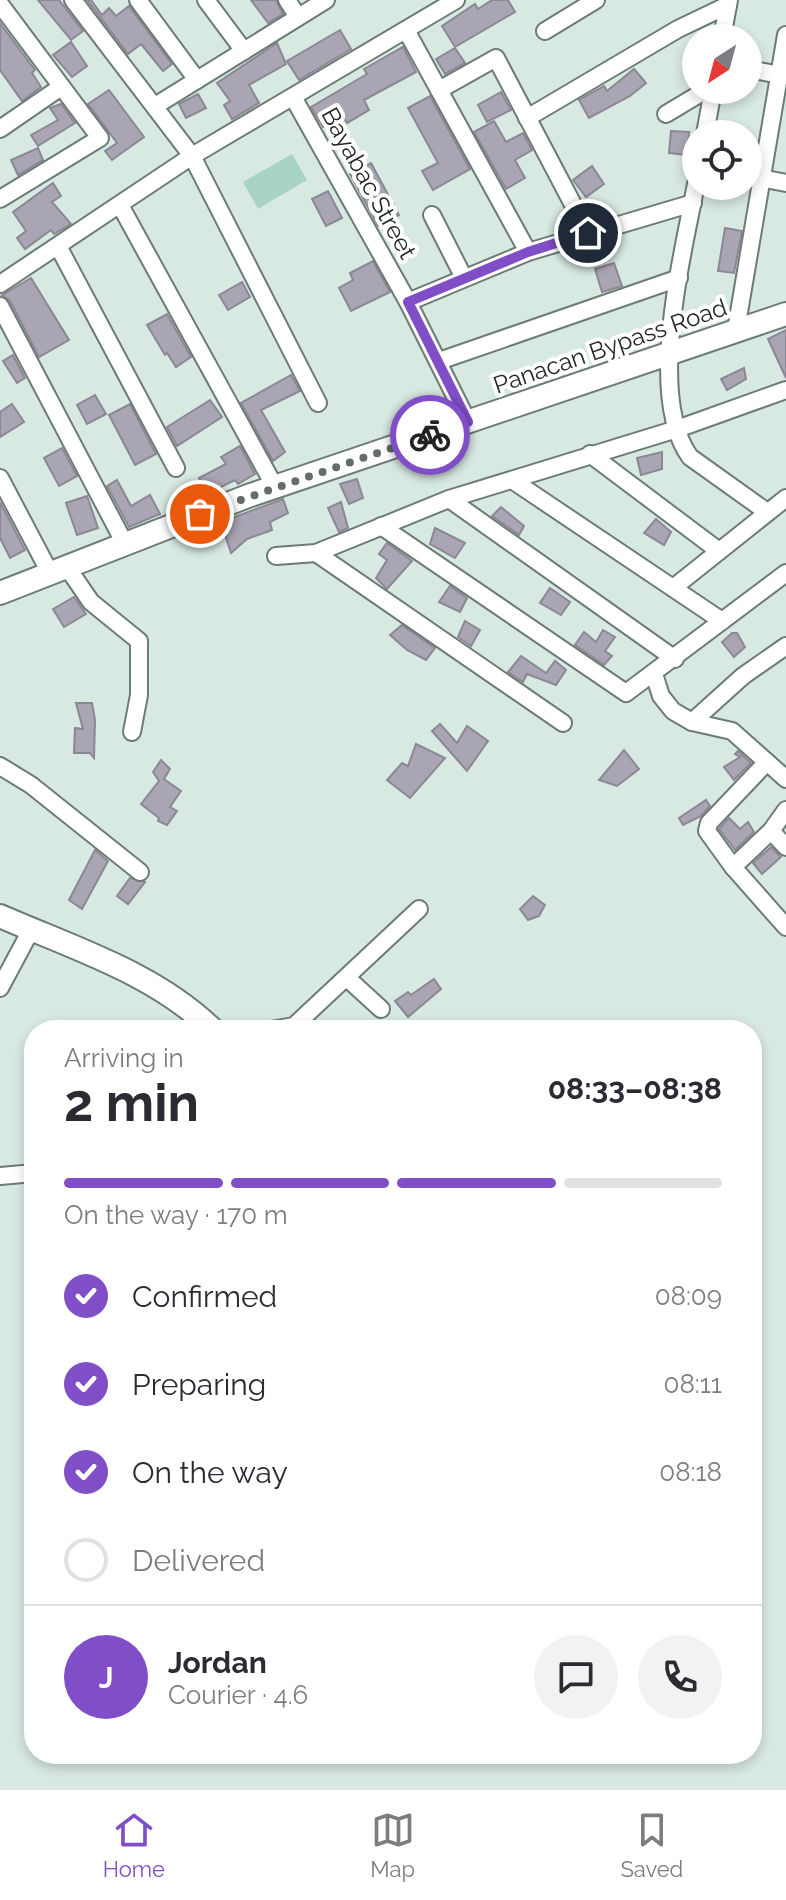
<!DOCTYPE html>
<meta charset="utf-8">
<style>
:root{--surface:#fff;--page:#f2f2f3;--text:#2b2b33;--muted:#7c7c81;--line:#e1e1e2;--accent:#804ec6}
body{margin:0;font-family:Raleway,sans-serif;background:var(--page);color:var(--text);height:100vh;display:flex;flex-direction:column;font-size:30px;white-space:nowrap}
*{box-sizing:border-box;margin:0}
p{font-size:26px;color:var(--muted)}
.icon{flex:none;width:44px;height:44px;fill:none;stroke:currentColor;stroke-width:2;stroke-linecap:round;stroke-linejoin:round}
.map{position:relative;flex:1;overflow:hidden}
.panel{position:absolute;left:24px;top:1020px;width:738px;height:744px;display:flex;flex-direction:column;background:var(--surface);border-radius:32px;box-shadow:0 4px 12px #0003}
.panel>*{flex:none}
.needle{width:52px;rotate:216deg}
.tools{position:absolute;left:682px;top:24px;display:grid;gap:16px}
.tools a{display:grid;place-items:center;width:80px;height:80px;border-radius:50%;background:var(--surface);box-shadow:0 4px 12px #0003;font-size:40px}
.pin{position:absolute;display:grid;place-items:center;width:68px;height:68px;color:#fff;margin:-34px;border:4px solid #fff;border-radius:50%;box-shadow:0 2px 8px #0007}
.courier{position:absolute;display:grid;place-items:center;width:80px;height:80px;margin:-40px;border:6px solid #804ec6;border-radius:50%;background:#fff;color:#222;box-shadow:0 2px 10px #0007}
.overview em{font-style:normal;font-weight:700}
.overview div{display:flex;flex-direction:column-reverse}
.overview{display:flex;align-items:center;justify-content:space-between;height:136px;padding:0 40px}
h1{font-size:52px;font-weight:700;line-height:60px}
.bar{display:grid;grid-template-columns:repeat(4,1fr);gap:12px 8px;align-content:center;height:96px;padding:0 40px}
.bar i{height:10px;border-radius:6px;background:var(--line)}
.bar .active{background:var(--accent)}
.bar p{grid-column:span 4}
.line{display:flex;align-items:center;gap:20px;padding:0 40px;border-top:2px solid var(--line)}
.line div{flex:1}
.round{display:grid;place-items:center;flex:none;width:84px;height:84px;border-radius:42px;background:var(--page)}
ol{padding:0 40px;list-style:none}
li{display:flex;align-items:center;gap:24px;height:88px}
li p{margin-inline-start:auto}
li .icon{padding:8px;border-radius:50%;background:var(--accent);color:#fff;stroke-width:4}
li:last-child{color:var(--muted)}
li i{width:44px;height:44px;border:4px solid var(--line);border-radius:50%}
.tab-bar{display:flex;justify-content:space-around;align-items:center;height:112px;border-top:2px solid var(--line);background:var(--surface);font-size:22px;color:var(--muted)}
.tab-bar a{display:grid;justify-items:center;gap:4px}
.tab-bar .active{color:var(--accent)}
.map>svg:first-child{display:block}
</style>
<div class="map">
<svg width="786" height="1788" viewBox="0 0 786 1788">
<rect width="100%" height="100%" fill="#d8e9e2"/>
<polygon fill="#a8d4c4" points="292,154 307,180 258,209 243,182"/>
<g fill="#a9a5b3" stroke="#8b8795" stroke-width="2">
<polygon points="38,0 59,0 83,31 71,40"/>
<polygon points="87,0 91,0 102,15 109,8 116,16 129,6 172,64 163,71 141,44 128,54"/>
<polygon points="251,0 276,0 283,14 268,23"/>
<polygon points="492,0 508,0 515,12 455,47 442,26 475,4 478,9"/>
<polygon points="0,23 35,70 32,73 41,87 22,101 0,70"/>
<polygon points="340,30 351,49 299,80 287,61"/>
<polygon points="71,42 87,66 72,77 53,55"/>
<polygon points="277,43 286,64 249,85 259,103 232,119 224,105 230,101 217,83"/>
<polygon points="403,47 416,72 364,100 369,110 347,123 343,116 323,127 311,107 367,74 364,69"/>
<polygon points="455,48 465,63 445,74 436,59"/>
<polygon points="634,69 646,83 630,96 589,118 579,100 604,86 607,91"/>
<polygon points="109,90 144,137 112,160 105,151 117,143 88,104"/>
<polygon points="501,92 511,110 487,122 478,105"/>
<polygon points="198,94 206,108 186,118 179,104"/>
<polygon points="430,96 470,169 433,190 422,171 438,163 408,108"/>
<polygon points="61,104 75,123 38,146 31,135 58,120 50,108"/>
<polygon points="494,121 506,142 523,133 532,150 515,160 525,178 506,189 474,132"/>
<polygon points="671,131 689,132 687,155 669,153"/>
<polygon points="38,148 43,160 18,175 11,160"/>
<polygon points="371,163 399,215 378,226 350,174"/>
<polygon points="592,166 604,184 586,197 573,180"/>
<polygon points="53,183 61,196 52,202 71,224 54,234 51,230 25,249 17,238 26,231 13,212"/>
<polygon points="328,191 342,218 326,226 312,199"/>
<polygon points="725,228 742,231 734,273 718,271"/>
<polygon points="373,261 390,292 351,311 339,288 353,280 350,273"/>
<polygon points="614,263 622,286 602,292 595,269"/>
<polygon points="31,278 69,340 39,357 10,301 2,295"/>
<polygon points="242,282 250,297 228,310 219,295"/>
<polygon points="167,314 191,357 176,367 167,353 165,355 147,325"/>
<polygon points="786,330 786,378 768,339"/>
<polygon points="13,355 25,378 17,383 3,361"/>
<polygon points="744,368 746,379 727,390 721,379"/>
<polygon points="291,375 300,391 261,410 285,452 273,461 241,403"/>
<polygon points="95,395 106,414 87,424 77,405"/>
<polygon points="210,400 222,417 177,446 167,427"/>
<polygon points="12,404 24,422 0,437 0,412"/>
<polygon points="130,404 156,454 135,465 109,415"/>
<polygon points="240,446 255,474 238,484 235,480 207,494 199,478 226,464 221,457"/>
<polygon points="62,448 77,476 59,486 44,458"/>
<polygon points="662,452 662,469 641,475 637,458"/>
<polygon points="357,479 363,498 349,504 340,484"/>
<polygon points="117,480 131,506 150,495 160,514 129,527 107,486"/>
<polygon points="87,496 98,528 77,535 66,503"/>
<polygon points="283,499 288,513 270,522 272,530 247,539 231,553 221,522"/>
<polygon points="0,502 25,550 10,558 0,538"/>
<polygon points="341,502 348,528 339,532 328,508"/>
<polygon points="501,507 524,526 519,535 492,516"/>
<polygon points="656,519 671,532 664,545 644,533"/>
<polygon points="435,528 465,543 455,558 430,544"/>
<polygon points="387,543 412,561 387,589 376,578 387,560 379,554"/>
<polygon points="450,586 467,598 460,612 439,602"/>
<polygon points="550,588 570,602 561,615 540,603"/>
<polygon points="74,597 86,614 64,627 53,609"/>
<polygon points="465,621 480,630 471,646 458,637"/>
<polygon points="402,625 435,648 426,660 407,650 390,635"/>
<polygon points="603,630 615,637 605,651 612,656 604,665 575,645 584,632 596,642"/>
<polygon points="732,633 737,633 745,647 734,657 722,642"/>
<polygon points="521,656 546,673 555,661 566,670 556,685 527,674 523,682 508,672"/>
<polygon points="76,703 92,703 95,720 94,758 90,753 74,753 75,728 83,729"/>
<polygon points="440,724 457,743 467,726 488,741 467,771 432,731"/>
<polygon points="416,744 445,758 410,798 387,780 402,763 408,766"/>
<polygon points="624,750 639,769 617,786 599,780"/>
<polygon points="738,751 751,763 734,780 724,767 740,757 735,754"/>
<polygon points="161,760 170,769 164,779 181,791 170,807 177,811 167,825 158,821 159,818 141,804 159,781 153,772"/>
<polygon points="706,800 710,806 701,816 683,825 679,818"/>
<polygon points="729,818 740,829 748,822 754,832 735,850 719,829"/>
<polygon points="771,847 781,857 762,874 753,863"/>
<polygon points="95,850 108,861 82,909 69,900"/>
<polygon points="130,878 145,882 128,904 117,896"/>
<polygon points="533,896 545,905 539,916 528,920 520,909"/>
<polygon points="434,979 441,989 408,1017 395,1001 408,992 411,995"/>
</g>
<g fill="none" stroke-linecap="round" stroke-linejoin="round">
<defs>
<g id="minor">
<polyline points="73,0 192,156 318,403"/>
<polyline points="138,0 197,80"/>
<polyline points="206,0 244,51"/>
<polyline points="287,0 298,17"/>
<polyline points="0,4 100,138 0,199"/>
<polyline points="406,30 528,252"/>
<polyline points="545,31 596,0"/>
<polyline points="722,38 729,0"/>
<polyline points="748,69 786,76"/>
<polyline points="439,90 496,58 588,233"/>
<polyline points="293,97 408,302 468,422"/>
<polyline points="155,106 326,0"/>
<polyline points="666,114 706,90"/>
<polyline points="527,118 678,29 728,5"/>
<polyline points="0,129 61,87"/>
<polyline points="705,134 713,90"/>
<polyline points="760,178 786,183"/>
<path d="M696,184C683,255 646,396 690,457L767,512"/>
<polyline points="120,205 275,487"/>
<polyline points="432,215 464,278"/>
<polyline points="58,246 176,468"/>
<polyline points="0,284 192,156 456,0"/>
<polyline points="408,302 528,252 693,203"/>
<polyline points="0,306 125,544"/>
<polyline points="736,330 786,35"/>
<polyline points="439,361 679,278"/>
<polyline points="590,454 719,551"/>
<polyline points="0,478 50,573"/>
<polyline points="512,480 722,621"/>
<polyline points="449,499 675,659"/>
<polyline points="381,526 626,693 786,573"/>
<polyline points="316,553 563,723"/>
<polyline points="276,556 316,553 449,499 677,429 786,390"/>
<polyline points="67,567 91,602 139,641 139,695 132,732"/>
<polyline points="673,588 786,498"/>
<polyline points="654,674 661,696 673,711 692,722 732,731 786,779"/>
<polyline points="692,722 743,676 786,646"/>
<polyline points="767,762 709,823 707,831 733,867 786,927"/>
<polyline points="0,766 31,785 140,872"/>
<polyline points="771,831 786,847"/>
<polyline points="733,867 771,831 786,810"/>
<polyline points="347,978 381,1009"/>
<polyline points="0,988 31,930"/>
<polyline points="271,1030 294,1026 419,909"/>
<polyline points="0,1176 34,1173"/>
</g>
<g id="major">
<polyline points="0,593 248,496 786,314"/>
<path d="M0,916C73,948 155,973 213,1030"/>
</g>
</defs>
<use href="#minor" stroke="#6c7b75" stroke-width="20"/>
<use href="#major" stroke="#6c7b75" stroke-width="26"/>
<use href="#minor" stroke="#fff" stroke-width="16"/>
<use href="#major" stroke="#fff" stroke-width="22"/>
</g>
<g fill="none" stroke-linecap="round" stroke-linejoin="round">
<polyline stroke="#626c68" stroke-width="8" stroke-dasharray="0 14.4" points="200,514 430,435"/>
<polyline stroke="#804ec6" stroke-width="10" points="430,435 468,422 408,302 528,252 588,233"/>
</g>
<g text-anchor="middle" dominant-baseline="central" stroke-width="8" stroke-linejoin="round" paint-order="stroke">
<g font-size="24" fill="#222826" stroke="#fff">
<text transform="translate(369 183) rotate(61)">Bayabac Street</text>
<text transform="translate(610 346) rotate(-19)">Panacan Bypass Road</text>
</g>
</g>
</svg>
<div class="tools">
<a><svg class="needle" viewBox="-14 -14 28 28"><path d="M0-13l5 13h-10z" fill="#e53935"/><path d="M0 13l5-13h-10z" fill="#7c7c81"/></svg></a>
<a><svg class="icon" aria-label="locate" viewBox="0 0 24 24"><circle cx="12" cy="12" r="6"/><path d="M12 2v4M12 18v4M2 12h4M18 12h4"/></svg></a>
</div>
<div class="pin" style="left:200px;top:514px;background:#ea580c"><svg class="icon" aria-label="bag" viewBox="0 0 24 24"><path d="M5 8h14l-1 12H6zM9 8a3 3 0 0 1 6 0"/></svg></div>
<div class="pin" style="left:588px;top:233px;background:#1f2937"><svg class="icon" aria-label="home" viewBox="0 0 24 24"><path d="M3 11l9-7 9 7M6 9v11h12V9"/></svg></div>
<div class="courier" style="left:430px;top:435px"><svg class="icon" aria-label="bike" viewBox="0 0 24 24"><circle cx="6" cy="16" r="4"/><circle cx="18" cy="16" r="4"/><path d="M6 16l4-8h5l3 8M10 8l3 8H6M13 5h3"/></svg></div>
<section class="panel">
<div class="overview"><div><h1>2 min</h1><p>Arriving in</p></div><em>08:33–08:38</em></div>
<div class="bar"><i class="active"></i><i class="active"></i><i class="active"></i><i></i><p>On the way · 170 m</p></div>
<ol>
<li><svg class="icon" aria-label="check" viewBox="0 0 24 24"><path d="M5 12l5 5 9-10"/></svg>Confirmed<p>08:09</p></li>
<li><svg class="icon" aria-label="check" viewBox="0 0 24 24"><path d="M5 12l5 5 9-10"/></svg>Preparing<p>08:11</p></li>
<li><svg class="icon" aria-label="check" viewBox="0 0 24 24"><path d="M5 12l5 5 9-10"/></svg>On the way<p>08:18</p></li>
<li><i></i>Delivered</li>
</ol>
<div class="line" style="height:144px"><b class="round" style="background:var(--accent);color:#fff">J</b><div><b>Jordan</b><p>Courier · 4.6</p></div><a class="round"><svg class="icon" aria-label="chat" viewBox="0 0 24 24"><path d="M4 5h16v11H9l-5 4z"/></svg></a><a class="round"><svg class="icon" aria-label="phone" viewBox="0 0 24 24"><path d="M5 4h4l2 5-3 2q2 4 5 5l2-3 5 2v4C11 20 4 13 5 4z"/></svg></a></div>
</section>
</div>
<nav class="tab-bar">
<a class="active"><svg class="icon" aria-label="home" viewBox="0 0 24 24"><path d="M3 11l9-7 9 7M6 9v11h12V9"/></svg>Home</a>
<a><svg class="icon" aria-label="map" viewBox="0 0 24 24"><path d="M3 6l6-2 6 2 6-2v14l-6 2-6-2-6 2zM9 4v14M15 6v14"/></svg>Map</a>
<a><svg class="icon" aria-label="saved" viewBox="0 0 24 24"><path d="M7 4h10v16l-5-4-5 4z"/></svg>Saved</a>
</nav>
